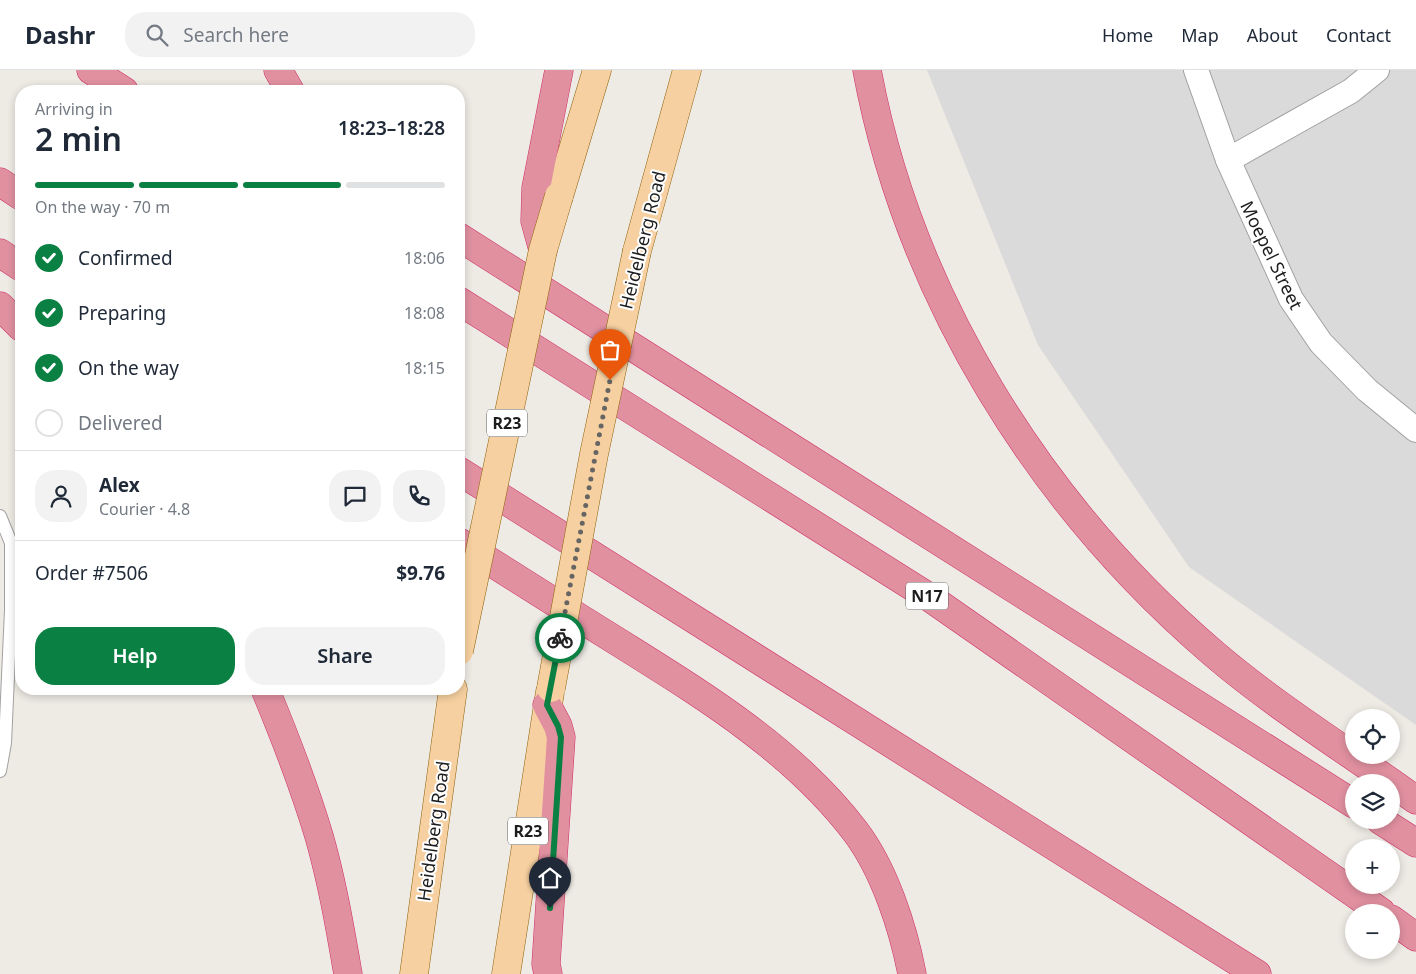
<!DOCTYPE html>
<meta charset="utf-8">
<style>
:root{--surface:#fff;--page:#f2f2f3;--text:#1f2937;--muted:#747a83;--line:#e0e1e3;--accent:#0b8043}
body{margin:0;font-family:"Noto Sans",sans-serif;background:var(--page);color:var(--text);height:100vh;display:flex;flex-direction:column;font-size:19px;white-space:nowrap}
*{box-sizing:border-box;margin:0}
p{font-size:16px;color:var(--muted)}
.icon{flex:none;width:28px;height:28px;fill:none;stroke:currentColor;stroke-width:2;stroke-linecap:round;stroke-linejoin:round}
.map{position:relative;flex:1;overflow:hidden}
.details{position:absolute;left:15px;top:15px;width:450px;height:610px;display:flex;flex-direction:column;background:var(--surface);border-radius:20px;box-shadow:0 2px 8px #0003}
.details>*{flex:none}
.tools{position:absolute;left:1345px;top:639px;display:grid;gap:10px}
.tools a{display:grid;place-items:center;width:55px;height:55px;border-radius:50%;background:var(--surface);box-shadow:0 2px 8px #0003;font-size:25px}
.pin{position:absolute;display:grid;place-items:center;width:42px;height:42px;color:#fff;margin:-51px -21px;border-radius:50% 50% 50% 0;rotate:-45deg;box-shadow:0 0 5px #0007}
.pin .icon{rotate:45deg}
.courier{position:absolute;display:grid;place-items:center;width:50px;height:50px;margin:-25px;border:4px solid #0b8043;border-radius:50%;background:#fff;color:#222;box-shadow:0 1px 6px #0007}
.summary em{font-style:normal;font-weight:600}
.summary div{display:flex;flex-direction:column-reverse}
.summary{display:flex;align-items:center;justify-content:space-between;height:85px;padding:0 20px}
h1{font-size:32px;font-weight:600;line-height:38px}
.bar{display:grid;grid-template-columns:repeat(4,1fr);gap:8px 5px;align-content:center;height:60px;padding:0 20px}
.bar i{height:6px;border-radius:4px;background:var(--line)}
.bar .current{background:var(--accent)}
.bar p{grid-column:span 4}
.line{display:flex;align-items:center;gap:12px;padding:0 20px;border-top:1px solid var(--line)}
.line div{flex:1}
.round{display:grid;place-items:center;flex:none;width:52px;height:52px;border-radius:20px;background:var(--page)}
ol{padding:0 20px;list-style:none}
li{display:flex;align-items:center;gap:15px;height:55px}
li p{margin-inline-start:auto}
li .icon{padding:5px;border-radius:50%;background:var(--accent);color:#fff;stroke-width:4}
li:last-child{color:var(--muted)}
li i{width:28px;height:28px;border:2px solid var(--line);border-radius:50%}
.action{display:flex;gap:10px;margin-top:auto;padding:10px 20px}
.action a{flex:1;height:58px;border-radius:20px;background:var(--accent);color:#fff;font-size:20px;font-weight:600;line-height:58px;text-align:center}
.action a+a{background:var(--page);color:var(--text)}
header{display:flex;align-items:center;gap:30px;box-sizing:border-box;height:70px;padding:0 25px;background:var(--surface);border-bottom:1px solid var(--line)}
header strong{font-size:24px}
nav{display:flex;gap:28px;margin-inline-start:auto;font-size:18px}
.search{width:350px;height:45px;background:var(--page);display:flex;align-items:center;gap:12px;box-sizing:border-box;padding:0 18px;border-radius:20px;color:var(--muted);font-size:19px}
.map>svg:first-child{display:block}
</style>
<header>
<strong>Dashr</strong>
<div class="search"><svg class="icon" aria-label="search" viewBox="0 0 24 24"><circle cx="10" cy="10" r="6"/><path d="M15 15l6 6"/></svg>Search here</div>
<nav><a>Home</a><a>Map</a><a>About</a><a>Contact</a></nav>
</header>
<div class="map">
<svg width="1416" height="904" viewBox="0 0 1416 904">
<rect width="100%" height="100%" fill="#eeeae4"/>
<polygon fill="#dbdada" points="927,0 1416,0 1416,655 1189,497 1038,275"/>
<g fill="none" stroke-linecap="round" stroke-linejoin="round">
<defs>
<polyline id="service" points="0,446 11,473 11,540 5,673 0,701"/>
<g id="minor">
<polyline points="1196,0 1228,90 1291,229 1321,273 1367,320 1416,360"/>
<polyline points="1228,90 1351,21 1377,0"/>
</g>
<g id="primary">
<polyline points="559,126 597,0"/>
<polyline points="637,181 687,0"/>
<polyline points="414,904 453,619"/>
<polyline points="506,904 550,622"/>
</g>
<g id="motorway">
<polyline points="91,0 124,21"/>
<polyline points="278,0 290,21"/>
<path d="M867,0C909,226 1039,434 1213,583C1276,637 1348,681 1416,730"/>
<polyline points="0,112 21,126"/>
<polyline points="459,167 1354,734"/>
<polyline points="543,180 535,151 536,118 559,0"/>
<polyline points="0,183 21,197"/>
<polyline points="459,231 929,527 1381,842"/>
<polyline points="0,236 21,257"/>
<polyline points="459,401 1257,904"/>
<path d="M459,472C513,506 568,541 623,575C706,627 794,681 855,761C884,799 903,857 912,904"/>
<path d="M265,619C285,667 304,716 319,766C332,811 340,858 348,904"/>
<polyline points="547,635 558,656 561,667 546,894 548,904"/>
<polyline points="1380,750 1416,773"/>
<polyline points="1391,849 1416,867"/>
</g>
</defs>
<use href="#service" stroke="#a1a1a1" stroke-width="14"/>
<use href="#minor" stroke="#a1a1a1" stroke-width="26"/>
<use href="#primary" stroke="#8d6009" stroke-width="29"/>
<use href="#motorway" stroke="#ce2e67" stroke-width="29"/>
<use href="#service" stroke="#fff" stroke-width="12"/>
<use href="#minor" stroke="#fff" stroke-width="24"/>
<use href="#primary" stroke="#f6d0a0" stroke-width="28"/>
<use href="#motorway" stroke="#e190a0" stroke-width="28"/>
<defs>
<g id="primary-bridge">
<polyline points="459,581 543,180 559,126"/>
<polyline points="551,618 594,384 637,181"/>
</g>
</defs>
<use href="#primary-bridge" stroke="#8d6009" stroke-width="29" stroke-linecap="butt"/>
<use href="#primary-bridge" stroke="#f6d0a0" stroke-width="28"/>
</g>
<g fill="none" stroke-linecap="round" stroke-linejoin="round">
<polyline stroke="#666563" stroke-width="5" stroke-dasharray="0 9" points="560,568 610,310"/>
<polyline stroke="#0b8043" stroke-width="6" points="550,838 561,667 558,656 547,635 560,568"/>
</g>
<g text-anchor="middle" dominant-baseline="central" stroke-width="4" stroke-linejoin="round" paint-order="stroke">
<g fill="#fff" stroke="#616161" stroke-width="1">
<rect x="487" y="339.5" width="40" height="27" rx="4"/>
<rect x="906" y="512.5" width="42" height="27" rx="4"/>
<rect x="508" y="747.5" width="40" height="27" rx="4"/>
</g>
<g font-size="16" font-weight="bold" fill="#1d1d1d">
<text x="507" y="353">R23</text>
<text x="927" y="526">N17</text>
<text x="528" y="761">R23</text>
</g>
<g font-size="18" fill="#1d1d1d" stroke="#fff">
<text transform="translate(642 170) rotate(-76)">Heidelberg Road</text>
<text transform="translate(1272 185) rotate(64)">Moepel Street</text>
<text transform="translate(433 761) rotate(-82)">Heidelberg Road</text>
</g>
</g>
</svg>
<div class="tools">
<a><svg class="icon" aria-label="locate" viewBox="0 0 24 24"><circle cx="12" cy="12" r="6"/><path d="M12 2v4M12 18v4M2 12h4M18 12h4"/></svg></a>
<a><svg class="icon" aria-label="layers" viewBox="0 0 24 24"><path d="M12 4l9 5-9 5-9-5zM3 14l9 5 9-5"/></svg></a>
<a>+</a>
<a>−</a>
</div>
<div class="pin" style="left:610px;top:310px;background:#ea580c"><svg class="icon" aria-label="bag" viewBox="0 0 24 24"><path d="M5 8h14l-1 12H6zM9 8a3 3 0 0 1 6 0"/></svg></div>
<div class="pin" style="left:550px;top:838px;background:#1f2937"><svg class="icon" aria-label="home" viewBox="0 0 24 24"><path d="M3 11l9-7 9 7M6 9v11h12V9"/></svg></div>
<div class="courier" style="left:560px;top:568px"><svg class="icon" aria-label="bike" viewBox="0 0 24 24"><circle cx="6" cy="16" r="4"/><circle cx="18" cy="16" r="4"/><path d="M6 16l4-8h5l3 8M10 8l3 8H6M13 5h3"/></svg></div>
<section class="details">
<div class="summary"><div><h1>2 min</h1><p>Arriving in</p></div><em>18:23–18:28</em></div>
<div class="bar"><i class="current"></i><i class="current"></i><i class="current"></i><i></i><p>On the way · 70 m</p></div>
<ol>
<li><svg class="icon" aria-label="check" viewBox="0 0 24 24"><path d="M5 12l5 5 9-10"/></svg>Confirmed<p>18:06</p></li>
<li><svg class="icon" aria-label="check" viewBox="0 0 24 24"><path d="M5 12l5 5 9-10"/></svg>Preparing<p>18:08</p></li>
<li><svg class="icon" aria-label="check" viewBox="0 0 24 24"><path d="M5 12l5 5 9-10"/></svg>On the way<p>18:15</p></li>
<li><i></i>Delivered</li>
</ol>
<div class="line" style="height:90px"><a class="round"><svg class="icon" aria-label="person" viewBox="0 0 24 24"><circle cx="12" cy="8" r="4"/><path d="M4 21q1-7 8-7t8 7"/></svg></a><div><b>Alex</b><p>Courier · 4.8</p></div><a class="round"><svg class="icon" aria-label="chat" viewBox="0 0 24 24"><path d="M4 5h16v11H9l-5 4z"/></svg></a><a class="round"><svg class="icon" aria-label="phone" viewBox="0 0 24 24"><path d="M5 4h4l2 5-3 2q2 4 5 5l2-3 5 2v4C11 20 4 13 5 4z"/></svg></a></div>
<div class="line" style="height:65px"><div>Order #7506</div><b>$9.76</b></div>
<div class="action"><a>Help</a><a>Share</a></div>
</section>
</div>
